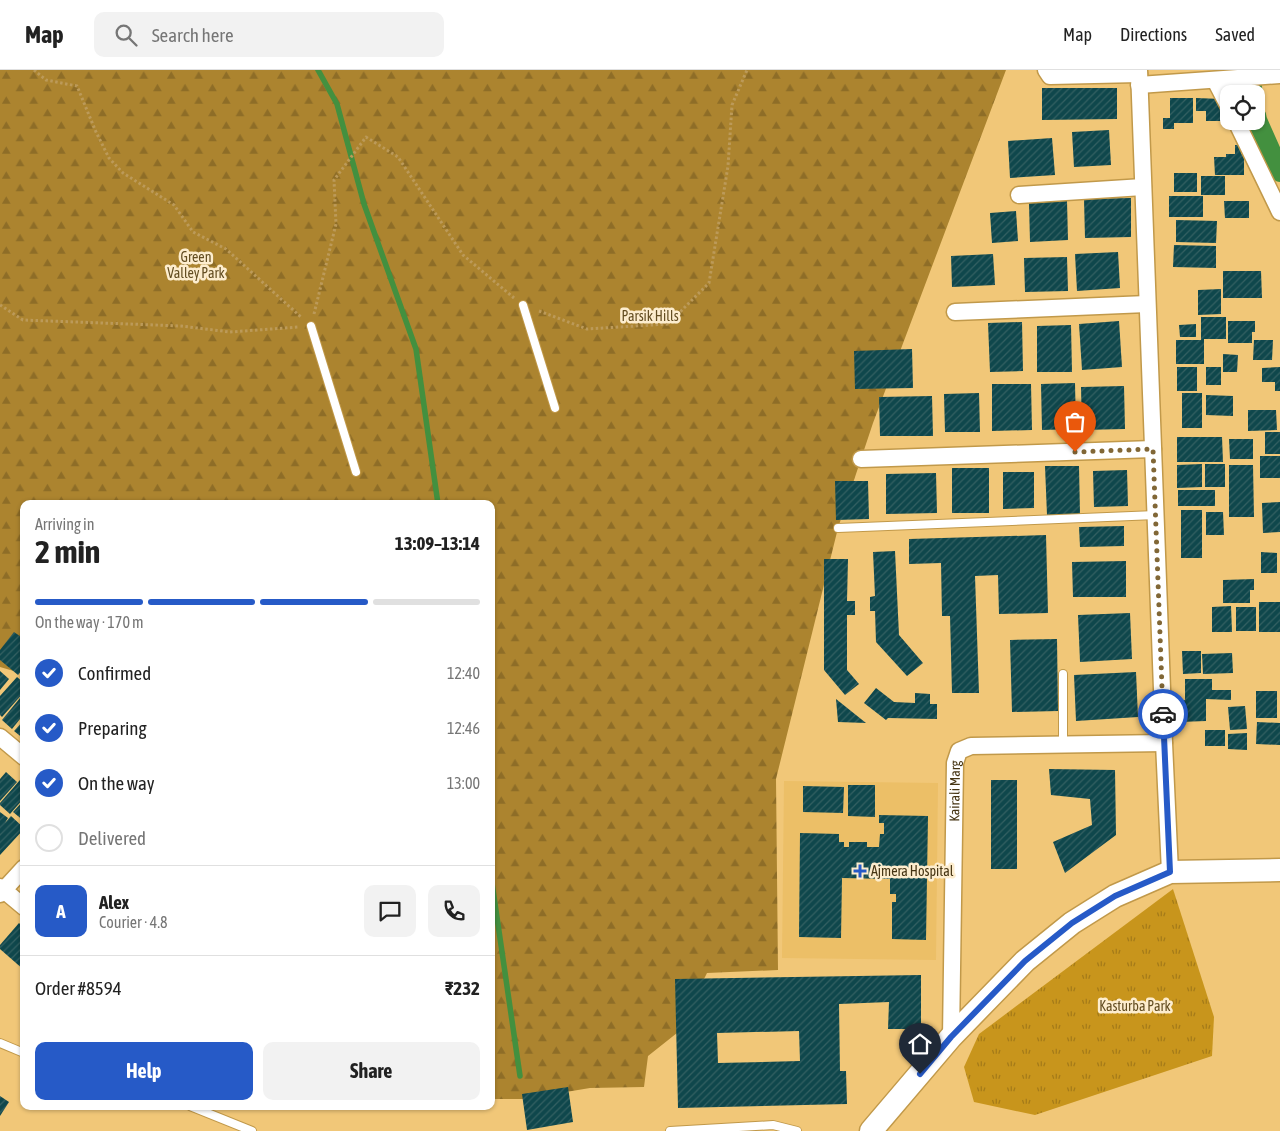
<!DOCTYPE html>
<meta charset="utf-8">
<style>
:root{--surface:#fff;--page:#f2f2f2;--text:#222;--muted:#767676;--line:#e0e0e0;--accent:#265ac7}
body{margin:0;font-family:"Asap Condensed",sans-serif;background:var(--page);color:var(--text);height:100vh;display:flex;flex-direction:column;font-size:19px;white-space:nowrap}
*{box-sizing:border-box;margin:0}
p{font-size:16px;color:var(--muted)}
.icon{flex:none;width:28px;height:28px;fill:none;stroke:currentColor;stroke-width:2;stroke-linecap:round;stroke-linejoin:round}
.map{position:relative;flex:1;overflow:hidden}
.side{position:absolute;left:20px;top:430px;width:475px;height:610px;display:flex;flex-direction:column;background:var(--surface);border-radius:10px;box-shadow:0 1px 4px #0004}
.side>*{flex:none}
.tools{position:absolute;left:1220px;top:15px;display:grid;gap:10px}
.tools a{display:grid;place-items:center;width:45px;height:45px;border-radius:10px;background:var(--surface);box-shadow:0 1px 4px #0004;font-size:25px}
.pin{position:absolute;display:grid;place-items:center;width:42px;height:42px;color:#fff;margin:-51px -21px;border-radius:50% 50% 50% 0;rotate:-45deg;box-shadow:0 0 5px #0007}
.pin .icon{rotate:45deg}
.courier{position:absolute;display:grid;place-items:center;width:50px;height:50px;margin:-25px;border:4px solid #265ac7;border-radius:50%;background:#fff;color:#222;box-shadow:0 1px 6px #0007}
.overview em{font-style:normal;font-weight:700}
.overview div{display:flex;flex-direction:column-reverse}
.overview{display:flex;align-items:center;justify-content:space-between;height:85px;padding:0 15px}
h1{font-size:32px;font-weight:700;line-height:38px}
.bar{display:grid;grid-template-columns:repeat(4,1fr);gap:8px 5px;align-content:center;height:60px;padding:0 15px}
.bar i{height:6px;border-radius:4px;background:var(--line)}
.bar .on{background:var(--accent)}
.bar p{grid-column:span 4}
.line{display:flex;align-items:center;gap:12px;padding:0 15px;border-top:1px solid var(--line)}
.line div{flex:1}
.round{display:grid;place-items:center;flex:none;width:52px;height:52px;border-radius:10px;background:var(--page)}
ol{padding:0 15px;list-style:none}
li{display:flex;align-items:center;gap:15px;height:55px}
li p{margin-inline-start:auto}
li .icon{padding:5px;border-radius:50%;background:var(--accent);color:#fff;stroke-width:4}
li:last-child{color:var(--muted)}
li i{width:28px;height:28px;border:2px solid var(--line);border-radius:50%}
.primary-button{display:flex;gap:10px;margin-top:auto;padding:10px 15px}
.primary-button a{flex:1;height:58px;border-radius:10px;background:var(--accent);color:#fff;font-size:20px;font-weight:700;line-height:58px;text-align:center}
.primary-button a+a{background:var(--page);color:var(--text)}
header{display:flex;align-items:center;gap:30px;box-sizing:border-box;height:70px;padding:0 25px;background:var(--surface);border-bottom:1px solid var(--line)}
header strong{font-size:24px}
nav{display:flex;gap:28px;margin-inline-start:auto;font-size:18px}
.search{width:350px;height:45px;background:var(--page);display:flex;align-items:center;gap:12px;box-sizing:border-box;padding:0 18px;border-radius:10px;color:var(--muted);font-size:19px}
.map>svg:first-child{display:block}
</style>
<header>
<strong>Map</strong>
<div class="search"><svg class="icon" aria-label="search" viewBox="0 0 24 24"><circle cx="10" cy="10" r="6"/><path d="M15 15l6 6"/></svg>Search here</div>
<nav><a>Map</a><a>Directions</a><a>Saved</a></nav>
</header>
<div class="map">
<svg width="1280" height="1061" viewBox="0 0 1280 1061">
<defs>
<pattern id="grass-tufts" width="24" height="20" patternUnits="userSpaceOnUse" patternTransform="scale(1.25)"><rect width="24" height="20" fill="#c8951c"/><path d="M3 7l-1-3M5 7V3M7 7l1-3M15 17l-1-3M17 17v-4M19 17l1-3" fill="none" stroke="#a47a18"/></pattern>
<pattern id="forest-firs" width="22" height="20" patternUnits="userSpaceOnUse" patternTransform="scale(1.25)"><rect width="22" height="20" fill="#ac842f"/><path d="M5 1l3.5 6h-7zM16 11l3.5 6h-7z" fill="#8e6d27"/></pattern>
<pattern id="building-hatch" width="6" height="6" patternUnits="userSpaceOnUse" patternTransform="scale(1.25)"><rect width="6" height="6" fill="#0f474c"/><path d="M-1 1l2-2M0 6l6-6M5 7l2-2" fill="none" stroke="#346062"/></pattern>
</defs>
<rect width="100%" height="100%" fill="#f1c778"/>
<polygon fill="#ecbf67" points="784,711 938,713 936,890 782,888"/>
<polygon fill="url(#grass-tufts)" points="1173,819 1214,947 1212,986 1035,1045 974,1032 964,997 979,964"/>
<polygon fill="url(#forest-firs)" points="0,0 1006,0 873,353 838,458 776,709 778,900 707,903 677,963 648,986 644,1017 590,1018 524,1029 491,1029 491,434 24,434 24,604 0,597"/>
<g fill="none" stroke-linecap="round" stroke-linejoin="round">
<g stroke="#43903f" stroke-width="5.5">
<polyline points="318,0 337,34 364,134 416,279 438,434"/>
<polyline points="491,806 520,1006"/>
</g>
<g stroke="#43903f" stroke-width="20">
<polyline points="1249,0 1253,24"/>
<polyline points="1256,45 1257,50 1280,102"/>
</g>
</g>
<g fill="url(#building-hatch)" fill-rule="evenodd">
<polygon points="1042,18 1117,18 1117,49 1042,50"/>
<polygon points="1170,28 1193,28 1193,53 1174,53 1174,59 1163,59 1163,48 1170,48"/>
<polygon points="1196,28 1222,29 1222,51 1206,51 1206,41 1196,41"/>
<polygon points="1109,60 1111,95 1074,97 1072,62"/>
<polygon points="1052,68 1055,105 1010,108 1008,71"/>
<polygon points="1235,75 1241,75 1241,84 1244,84 1244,105 1215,105 1214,87 1226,87 1226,84 1235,84"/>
<rect x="1174" y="103" width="23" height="19"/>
<rect x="1201" y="106" width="24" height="19"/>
<rect x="1169" y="126" width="34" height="21"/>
<polygon points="1131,128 1131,167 1085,168 1084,129"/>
<polygon points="1067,131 1068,170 1030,172 1029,133"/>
<polygon points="1224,131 1249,131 1249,148 1225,148"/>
<polygon points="1016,141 1018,171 992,173 990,143"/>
<polygon points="1176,150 1217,151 1216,173 1176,172"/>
<polygon points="1174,175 1216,176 1216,198 1173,197"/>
<polygon points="1118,182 1120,218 1077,221 1075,184"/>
<polygon points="993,184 995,215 952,217 951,186"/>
<polygon points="1067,187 1068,221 1025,222 1024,188"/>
<polygon points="1223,201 1261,201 1262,228 1223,228"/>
<polygon points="1221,219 1221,244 1198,245 1198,220"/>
<polygon points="1201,247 1226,247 1226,269 1204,269 1204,294 1176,294 1176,270 1201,270"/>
<polygon points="1119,251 1122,297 1082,300 1079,254"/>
<polygon points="1228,251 1255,251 1255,262 1252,262 1252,273 1228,273"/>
<polygon points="1022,252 1023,301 990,302 988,253"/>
<polygon points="1196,254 1196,267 1180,267 1179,255"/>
<polygon points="1071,255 1072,302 1037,302 1037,256"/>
<polygon points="1254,270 1273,270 1272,290 1253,290"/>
<polygon points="912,279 913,318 855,319 854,281"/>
<polygon points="1223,284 1238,285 1237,302 1223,302"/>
<rect x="1177" y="297" width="20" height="24"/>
<rect x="1206" y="297" width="15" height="18"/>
<polygon points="1280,297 1280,321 1275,321 1275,312 1262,312 1262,298"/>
<polygon points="1075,313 1076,359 1042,360 1041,314"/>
<polygon points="992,314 1031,314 1032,360 992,361"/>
<polygon points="1124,316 1125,359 1082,360 1081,317"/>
<polygon points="979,323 980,362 945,362 944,324"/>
<rect x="1182" y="323" width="20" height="35"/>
<polygon points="1206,325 1233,326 1233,346 1206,345"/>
<polygon points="932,326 933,366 880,366 879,327"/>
<polygon points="1248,340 1276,340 1277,360 1248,361"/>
<rect x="1265" y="362" width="15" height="22"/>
<polygon points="1177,367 1222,367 1223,392 1177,392"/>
<polygon points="1229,369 1253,369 1253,389 1230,389"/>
<rect x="1260" y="386" width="20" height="22"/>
<polygon points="1202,394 1202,417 1177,418 1177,395"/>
<rect x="1205" y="394" width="20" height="23"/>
<polygon points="1229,395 1253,395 1254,447 1229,447"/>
<polygon points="1045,396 1079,396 1080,444 1047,445"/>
<rect x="952" y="398" width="37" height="45"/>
<polygon points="1127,400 1128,436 1094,437 1093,401"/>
<polygon points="1003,402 1034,402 1034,438 1003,439"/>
<polygon points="936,403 937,443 886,444 886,404"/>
<polygon points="835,411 868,411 869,449 836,450"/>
<rect x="1178" y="420" width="37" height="16"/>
<polygon points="1280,432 1280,462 1263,463 1262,433"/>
<rect x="1181" y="440" width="21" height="48"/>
<polygon points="1206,442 1223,442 1224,465 1206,465"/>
<polygon points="1124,456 1124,476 1080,477 1079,457"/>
<polygon points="1046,465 1048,543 999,544 998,505 975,506 979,623 952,623 950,546 942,546 941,493 909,494 909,469"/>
<polygon points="895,481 899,565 923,593 907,606 876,572 875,541 870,541 870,527 875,526 873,482"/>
<polygon points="1261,482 1277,483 1277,503 1261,503"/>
<polygon points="824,489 848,489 847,531 855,531 855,545 847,545 847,600 859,614 845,625 824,600"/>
<polygon points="1126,491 1126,527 1073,527 1072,492"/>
<polygon points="1254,509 1254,520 1250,520 1250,533 1223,533 1223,510"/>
<rect x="1259" y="532" width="21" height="30"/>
<polygon points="1231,536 1232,562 1212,562 1212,537"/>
<rect x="1236" y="537" width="20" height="24"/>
<polygon points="1130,543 1132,589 1080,592 1078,545"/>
<polygon points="14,562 24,569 24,598 18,605 0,590 0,580"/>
<polygon points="1057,569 1058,641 1012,642 1010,570"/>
<polygon points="1182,581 1201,581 1201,603 1183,604"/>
<polygon points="1232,583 1233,603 1203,604 1202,584"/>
<polygon points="0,601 9,609 0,620"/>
<polygon points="1136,602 1138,647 1076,651 1074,605"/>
<polygon points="17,607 24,613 24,622 2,647 0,645 0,626"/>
<polygon points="1185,609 1212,609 1212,620 1231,620 1231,630 1206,629 1206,651 1180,652 1179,630 1185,630"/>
<polygon points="876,618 894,632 915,633 915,623 930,624 930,634 937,634 937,649 888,648 886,650 864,633"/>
<rect x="1256" y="621" width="21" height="27"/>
<polygon points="20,628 24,632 24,644 12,659 2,650"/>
<polygon points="836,629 866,653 838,652"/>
<polygon points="1245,636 1247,659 1230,660 1228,637"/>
<polygon points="24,650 24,669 14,661"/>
<polygon points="1257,652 1280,653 1280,675 1256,674"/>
<rect x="1205" y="660" width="20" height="16"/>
<polygon points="1247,663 1247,680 1228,679 1228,664"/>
<polygon points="1049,699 1115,700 1116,765 1065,803 1053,772 1092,755 1090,729 1051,725"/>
<polygon points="6,702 17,712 0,731 0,709"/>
<polygon points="20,710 24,713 24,728 10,744 0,735 0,733"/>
<rect x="991" y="710" width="26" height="89"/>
<polygon points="848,715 875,715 875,747 848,746"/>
<polygon points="803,716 844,717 843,743 803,742"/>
<polygon points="24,730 24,751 13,742"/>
<polygon points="0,742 8,748 5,753 11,746 24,758 24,759 0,785"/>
<polygon points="879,745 928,746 926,870 892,869 892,832 896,832 896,824 890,824 890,809 842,808 841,868 799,867 800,763 839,764 839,772 844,772 844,777 849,777 849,772 867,772 867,777 879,777 880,764 884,764 884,753 879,753"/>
<polygon points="19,853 24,858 24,900 0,879 0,875"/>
<path d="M921,905V959H888L889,932L839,934L840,1001H846L847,1034L678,1038L675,909ZM799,961L800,991L718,993L717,963Z"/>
<polygon points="568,1017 573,1052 527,1060 522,1024"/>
<polygon points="0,1026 9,1032 0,1046"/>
</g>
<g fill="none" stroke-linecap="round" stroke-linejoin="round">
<defs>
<g id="lane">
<polyline points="523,235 555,338"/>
<polyline points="311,256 356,402"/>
<polyline points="838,458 1156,445"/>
<polyline points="1063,674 1063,604"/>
<polyline points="0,973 24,983"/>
<polyline points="190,1036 252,1061"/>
<polyline points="670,1061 773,1055 797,1061"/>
</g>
<g id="street">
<polyline points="1046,0 1050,6 1139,4"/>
<polyline points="1139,0 1164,673 1170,802"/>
<polyline points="1215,10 1229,37"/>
<polyline points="1139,15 1280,5"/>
<polyline points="1236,51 1280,142"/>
<polyline points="1019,125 1143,117"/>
<polyline points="955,242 1147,234"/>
<polyline points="861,389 1153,379"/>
<polyline points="0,667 24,687"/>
<polyline points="0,817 24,837"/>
<polyline points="0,824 24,798"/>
<path id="s1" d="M951,967L955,693L959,681L971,676L1164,673"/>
</g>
<polyline id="secondary" points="871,1061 951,967 1025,891 1072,853 1115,826 1170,802 1280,800"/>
</defs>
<use href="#lane" stroke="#c1994a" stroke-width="10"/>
<use href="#street" stroke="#c1994a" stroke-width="19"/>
<use href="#secondary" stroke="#c1994a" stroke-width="25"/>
<g stroke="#bc9a59" stroke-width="3" stroke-dasharray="2.5 2.5" stroke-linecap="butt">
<polyline points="34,0 46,10 77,16 96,62 109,88 123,103 174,135 193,162 226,179 302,248"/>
<polyline points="0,235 23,250 181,256 230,262 299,257"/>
<polyline points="539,241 587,259 668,254 709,213 728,96 732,35 747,0"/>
<polyline points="314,244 336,154 334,110 366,67 398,87 463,185 514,228"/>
</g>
<use href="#lane" stroke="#fff" stroke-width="8"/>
<use href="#street" stroke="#fff" stroke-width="16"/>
<use href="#secondary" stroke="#fff" stroke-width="22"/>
</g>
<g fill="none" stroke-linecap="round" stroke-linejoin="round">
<polyline stroke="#816736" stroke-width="5" stroke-dasharray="0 9" points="1075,382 1153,379 1163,644"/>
<polyline stroke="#265ac7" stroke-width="6" points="920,1004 951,967 1025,891 1072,853 1115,826 1170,802 1163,644"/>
</g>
<path fill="#265ac7" stroke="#fdedce" stroke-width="2" d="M857.5 793.5h5v5h5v5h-5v5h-5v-5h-5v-5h5z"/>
<g text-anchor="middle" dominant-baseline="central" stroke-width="5" stroke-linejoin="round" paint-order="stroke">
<g font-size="14" fill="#634d21" stroke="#fdedce">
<text x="196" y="187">Green<tspan x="196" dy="16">Valley Park</tspan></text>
<text x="650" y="246">Parsik Hills</text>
<text x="1135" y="936">Kasturba Park</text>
</g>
<g font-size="14" fill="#453413" stroke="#fdedce">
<text stroke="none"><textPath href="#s1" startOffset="246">Kairali Marg</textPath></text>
</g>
<g font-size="14" fill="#453413" stroke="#fdedce" text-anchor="start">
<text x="871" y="801">Ajmera Hospital</text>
</g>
</g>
</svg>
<div class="tools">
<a><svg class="icon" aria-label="locate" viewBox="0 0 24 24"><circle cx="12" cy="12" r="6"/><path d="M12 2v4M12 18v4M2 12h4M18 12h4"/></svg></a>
</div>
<div class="pin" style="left:1075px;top:382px;background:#ea580c"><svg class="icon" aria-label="bag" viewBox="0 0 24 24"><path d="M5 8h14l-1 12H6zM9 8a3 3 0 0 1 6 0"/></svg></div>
<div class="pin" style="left:920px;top:1004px;background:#1f2937"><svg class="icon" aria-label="home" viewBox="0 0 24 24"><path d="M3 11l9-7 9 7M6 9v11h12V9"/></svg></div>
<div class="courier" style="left:1163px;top:644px"><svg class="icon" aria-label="car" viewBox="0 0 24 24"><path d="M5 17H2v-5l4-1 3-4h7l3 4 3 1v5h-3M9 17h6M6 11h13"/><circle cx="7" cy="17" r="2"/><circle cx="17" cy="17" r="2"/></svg></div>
<section class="side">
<div class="overview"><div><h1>2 min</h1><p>Arriving in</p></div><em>13:09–13:14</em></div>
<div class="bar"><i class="on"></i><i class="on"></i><i class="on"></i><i></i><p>On the way · 170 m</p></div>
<ol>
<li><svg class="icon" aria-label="check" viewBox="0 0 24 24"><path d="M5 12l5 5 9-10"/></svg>Confirmed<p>12:40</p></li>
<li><svg class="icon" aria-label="check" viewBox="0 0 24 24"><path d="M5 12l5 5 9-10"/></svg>Preparing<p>12:46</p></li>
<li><svg class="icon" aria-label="check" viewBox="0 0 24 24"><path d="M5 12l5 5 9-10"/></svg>On the way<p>13:00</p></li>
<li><i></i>Delivered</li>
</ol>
<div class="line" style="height:90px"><b class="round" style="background:var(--accent);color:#fff">A</b><div><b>Alex</b><p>Courier · 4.8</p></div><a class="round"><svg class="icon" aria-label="chat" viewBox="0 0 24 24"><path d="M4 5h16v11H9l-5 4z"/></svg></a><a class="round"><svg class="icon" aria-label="phone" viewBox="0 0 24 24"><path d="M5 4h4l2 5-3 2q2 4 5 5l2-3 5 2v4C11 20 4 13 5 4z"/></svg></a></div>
<div class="line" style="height:65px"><div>Order #8594</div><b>₹232</b></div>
<div class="primary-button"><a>Help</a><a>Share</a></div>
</section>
</div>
